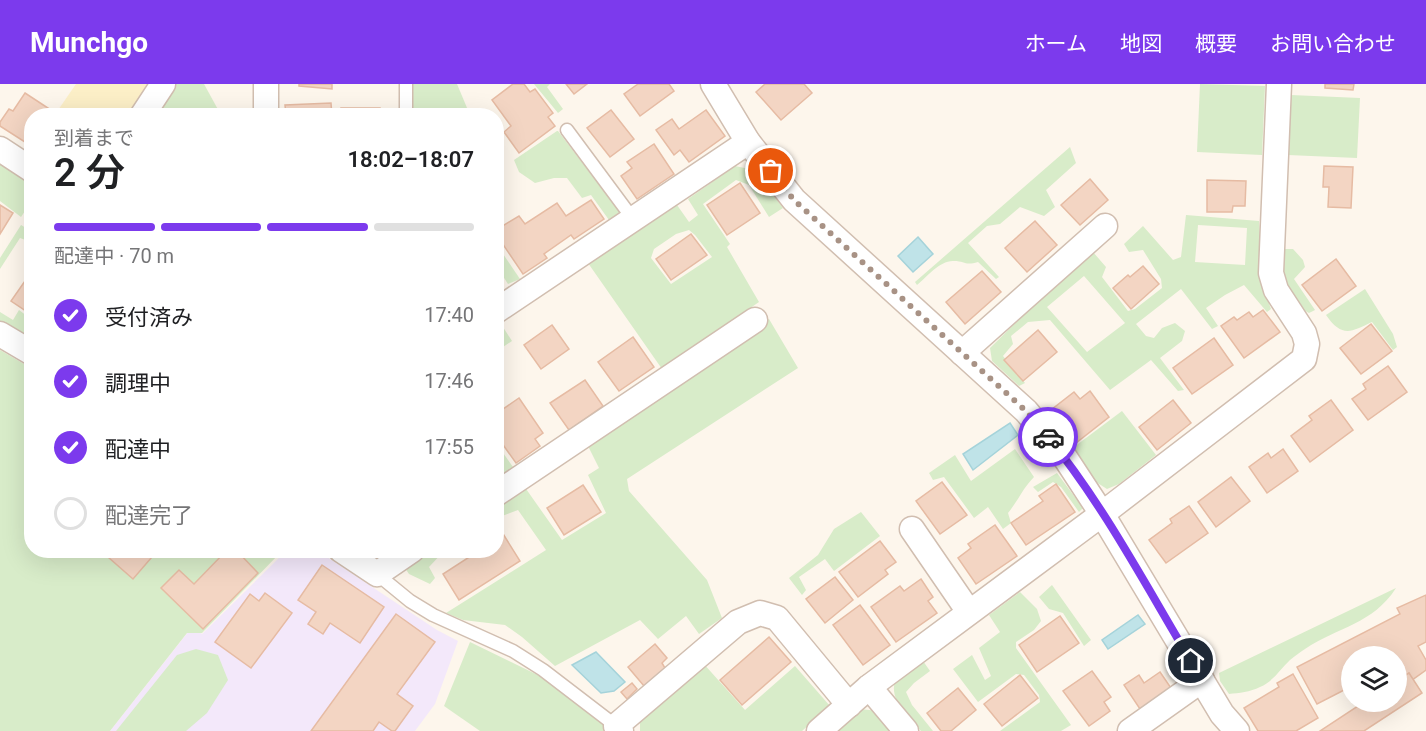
<!DOCTYPE html>
<html lang="ja">
<meta charset="utf-8">
<style>
:root{--surface:#fff;--page:#f2f2f2;--text:#202124;--muted:#757577;--line:#e0e0e0;--accent:#7c3aed}
body{margin:0;font-family:Roboto,"Noto Sans JP",sans-serif;background:var(--page);color:var(--text);height:100vh;display:flex;flex-direction:column;font-size:22px;white-space:nowrap}
*{box-sizing:border-box;margin:0}
p{font-size:20px;color:var(--muted)}
.icon{flex:none;width:33px;height:33px;fill:none;stroke:currentColor;stroke-width:2;stroke-linecap:round;stroke-linejoin:round}
.map{position:relative;flex:1;overflow:hidden}
.panel{position:absolute;left:24px;top:24px;width:480px;height:450px;display:flex;flex-direction:column;background:var(--surface);border-radius:24px;box-shadow:0 6px 24px #0002}
.panel>*{flex:none}
.buttons{position:absolute;left:1341px;top:562px;display:grid;gap:12px}
.buttons a{display:grid;place-items:center;width:66px;height:66px;border-radius:50%;background:var(--surface);box-shadow:0 6px 24px #0002;font-size:30px}
.pin{position:absolute;display:grid;place-items:center;width:51px;height:51px;color:#fff;margin:-26px;border:3px solid #fff;border-radius:50%;box-shadow:0 2px 6px #0007}
.courier{position:absolute;display:grid;place-items:center;width:60px;height:60px;margin:-30px;border:4px solid #7c3aed;border-radius:50%;background:#fff;color:#222;box-shadow:0 2px 8px #0007}
.overview em{font-style:normal;font-weight:600}
.overview div{display:flex;flex-direction:column-reverse}
.overview{display:flex;align-items:center;justify-content:space-between;height:102px;padding:0 30px}
h1{font-size:39px;font-weight:600;line-height:45px}
.bar{display:grid;grid-template-columns:repeat(4,1fr);gap:9px 6px;align-content:center;height:72px;padding:0 30px}
.bar i{height:8px;border-radius:4px;background:var(--line)}
.bar .selected{background:var(--accent)}
.bar p{grid-column:span 4}
ol{padding:0 30px;list-style:none}
li{display:flex;align-items:center;gap:18px;height:66px}
li p{margin-inline-start:auto}
li .icon{padding:6px;border-radius:50%;background:var(--accent);color:#fff;stroke-width:4}
li:last-child{color:var(--muted)}
li i{width:33px;height:33px;border:3px solid var(--line);border-radius:50%}
header{display:flex;align-items:center;gap:36px;box-sizing:border-box;height:84px;padding:0 30px;background:var(--accent);color:#fff}
header strong{font-size:28px}
nav{display:flex;gap:33px;margin-inline-start:auto;font-size:21px}
.map>svg:first-child{display:block}
</style>
<header>
<strong>Munchgo</strong>
<nav><a>ホーム</a><a>地図</a><a>概要</a><a>お問い合わせ</a></nav>
</header>
<div class="map">
<svg width="1426" height="647" viewBox="0 0 1426 647">
<rect width="100%" height="100%" fill="#fdf6ec"/>
<polygon fill="#f3e8fa" points="286,467 318,467 437,546 458,557 435,620 415,647 110,647 192,543 202,550"/>
<g fill="#d8ecc9" fill-rule="evenodd">
<polygon points="172,0 204,0 221,31 152,32"/>
<polygon points="413,0 457,0 470,31 413,31"/>
<polygon points="534,0 550,0 547,3 563,25 558,29"/>
<polygon points="1200,0 1265,2 1262,71 1197,68"/>
<polygon points="1291,11 1360,14 1357,74 1288,71"/>
<polygon points="557,47 558,47 620,128 609,136 591,111 582,114 567,94 554,94 535,99 519,88 514,76"/>
<path d="M1070,63L1076,79L1046,106L1055,123L1044,132L1020,123L1000,140L987,142L968,159L999,193L996,195L978,178C965,182 965,177 954,177C940,176 927,193 917,201L915,198Z"/>
<polygon points="0,79 31,100 31,118 21,133 0,117"/>
<path d="M735,82L754,86L783,124L769,133L749,101L736,96L703,120L730,160L727,163L759,218L662,285L588,179L677,121L689,138L698,131L688,115ZM689,146L695,151L712,173L671,200L651,174L654,165L676,150Z"/>
<path d="M1186,131L1259,137L1263,203L1271,225L1267,228L1244,201L1225,211L1206,224L1218,242L1212,245L1181,205L1136,240L1146,252L1154,254L1162,244L1175,239L1185,247L1182,257L1160,274L1184,306L1178,307L1151,276L1110,306L1050,236L1028,238L1011,252L1013,260L1003,272L1025,299L1019,302L992,277L990,264L1035,220L1093,168L1106,183L1102,193L1128,227L1135,225L1162,204L1161,195L1143,166L1129,168L1124,160L1143,142L1173,176L1181,173ZM1198,141L1247,144L1245,181L1195,178ZM1084,192L1125,239L1087,268L1047,223Z"/>
<polygon points="21,141 31,147 31,158 20,154 0,185 0,174"/>
<polygon points="497,161 520,195 508,200 497,183"/>
<path d="M1283,165H1293L1303,176L1305,183L1294,195L1315,226L1309,229C1295,222 1283,200 1281,185C1281,178 1282,171 1283,165Z"/>
<path d="M1365,205L1393,250L1397,263L1393,266L1372,238C1351,248 1342,254 1326,231Z"/>
<polygon points="19,226 31,235 31,258 0,238 0,228 13,236"/>
<polygon points="769,235 798,284 627,395 629,407 707,496 722,534 699,550 686,532 658,555 640,536 555,582 522,553 505,541 463,536 446,529 546,466 518,426 497,434 497,420 524,402 562,456 606,429 588,391 599,384 586,358"/>
<polygon points="501,240 512,257 497,267 497,242"/>
<polygon points="0,266 31,284 32,466 277,466 280,469 202,549 187,549 110,647 0,647"/>
<polygon points="1122,327 1156,371 1119,400 1107,405 1096,398 1074,363"/>
<polygon points="496,359 513,383 497,394 496,394"/>
<path d="M1015,365L1034,393C1023,404 1018,417 1008,429L1011,439L1003,445L988,423L974,434L944,393L933,396L929,389L955,371L971,397Z"/>
<polygon points="1057,389 1083,424 1079,428 1061,403 1053,398 1038,408 1033,403"/>
<polygon points="861,428 880,452 834,487 825,475 799,493 806,506 802,511 789,494 818,471 834,445"/>
<polygon points="425,467 444,467 429,483 435,494 430,500 409,490 403,481"/>
<polygon points="1052,501 1091,556 1084,562 1063,529 1049,525 1039,513"/>
<path d="M1396,504C1373,540 1338,543 1305,565C1300,568 1295,572 1290,576C1280,585 1274,597 1260,603C1250,608 1239,609 1229,610L1220,597L1219,589Z"/>
<polygon points="1020,508 1037,525 1041,537 1034,546 1016,558 1016,564 1071,641 1061,647 1000,647 1040,618 1039,611 1024,591 1016,590 978,618 953,585 972,571 985,596 991,592 979,564 1000,548 989,531"/>
<polygon points="470,558 548,596 613,647 480,647 444,622"/>
<polygon points="196,565 218,571 228,596 207,629 186,647 116,647 177,571"/>
<path d="M923,577L930,587L914,599L906,608L912,621L933,647H921C909,632 889,617 895,597Z"/>
<polygon points="703,579 745,626 795,582 830,622 802,647 640,647 640,635"/>
<polygon points="859,625 879,627 893,647 834,647"/>
</g>
<polygon fill="#fcefc7" points="76,0 150,0 130,31 54,32"/>
<g fill="#bfe3e8" stroke="#a5d3da" stroke-width="1.5">
<polygon points="918,153 933,170 913,188 898,172"/>
<polygon points="1010,339 1018,351 973,386 963,370"/>
<polygon points="1138,531 1145,540 1108,565 1102,556"/>
<polygon points="596,568 625,598 614,607 601,609 572,581"/>
</g>
<g fill="#f3d5c3" stroke="#e6bba3" stroke-width="1.5">
<polygon points="299,0 332,0 332,5 299,2"/>
<polygon points="513,0 524,0 530,8 535,5 553,29 548,33 555,42 519,69 504,48 511,42 492,16"/>
<polygon points="566,0 587,0 574,10"/>
<polygon points="638,0 669,0 674,7 640,32 624,10"/>
<polygon points="765,0 804,0 812,9 781,36 756,8"/>
<polygon points="1325,0 1354,0 1353,6 1325,4"/>
<polygon points="25,9 51,26 47,32 32,32 32,55 28,60 0,42 0,38 9,25 13,27"/>
<polygon points="331,19 332,32 286,32 285,21"/>
<rect x="341" y="24" width="39" height="8"/>
<polygon points="611,26 634,55 610,73 587,44"/>
<polygon points="706,26 725,52 689,78 680,66 674,71 656,46 672,35 679,45"/>
<polygon points="654,60 674,90 637,115 621,92 632,84 627,78"/>
<polygon points="1324,82 1353,83 1351,124 1328,123 1329,103 1323,103"/>
<polygon points="1090,95 1108,116 1080,141 1061,121"/>
<polygon points="1207,96 1246,97 1245,122 1233,122 1232,128 1207,128"/>
<polygon points="740,99 760,129 727,151 707,121"/>
<polygon points="591,116 604,135 574,155 571,151 544,170 547,174 523,190 496,150 496,146 519,132 525,140 557,119 566,132"/>
<polygon points="0,121 13,129 0,150"/>
<polygon points="1035,137 1057,161 1027,188 1005,164"/>
<polygon points="691,150 707,171 671,196 656,175"/>
<polygon points="1336,175 1356,202 1322,227 1302,201"/>
<polygon points="1143,182 1159,200 1131,225 1113,204 1128,191 1130,193"/>
<polygon points="32,187 32,231 11,217"/>
<polygon points="982,187 1001,208 965,240 946,218"/>
<polygon points="1263,226 1280,248 1244,274 1221,242 1234,233 1237,236 1249,228 1253,233"/>
<polygon points="1371,240 1392,267 1361,290 1340,264"/>
<polygon points="552,241 569,265 541,285 524,261"/>
<polygon points="1038,246 1057,268 1023,297 1004,276"/>
<polygon points="633,253 654,283 619,307 598,278"/>
<polygon points="1214,254 1233,281 1192,310 1173,284"/>
<polygon points="1388,282 1407,308 1368,336 1352,315 1366,305 1363,300"/>
<polygon points="585,296 603,322 569,346 550,319"/>
<polygon points="1090,307 1109,333 1076,359 1051,326 1074,308 1080,315"/>
<polygon points="519,314 543,349 535,355 540,362 516,379 496,351 496,330"/>
<polygon points="1173,316 1191,339 1157,366 1139,343"/>
<polygon points="1331,316 1353,346 1310,378 1291,352 1312,336 1309,332"/>
<polygon points="1283,365 1298,387 1267,409 1249,383 1268,369 1271,374"/>
<polygon points="1231,393 1250,417 1216,443 1198,418"/>
<polygon points="942,398 967,431 940,450 916,417"/>
<polygon points="1056,400 1075,428 1026,461 1011,439 1043,417 1039,412"/>
<polygon points="583,401 601,428 564,451 547,424"/>
<polygon points="1189,422 1208,449 1166,479 1149,456 1172,439 1170,435"/>
<polygon points="995,441 1017,472 976,500 958,474 971,464 968,460"/>
<polygon points="500,445 520,477 459,516 443,490 480,466 496,466 496,448"/>
<polygon points="880,457 896,478 885,486 888,490 858,513 839,488"/>
<polygon points="100,466 158,466 133,495"/>
<polygon points="227,466 236,466 258,489 203,545 161,504 179,486 194,500"/>
<polygon points="322,481 384,523 360,559 330,539 323,550 308,540 316,528 298,516"/>
<polygon points="835,493 853,516 825,539 806,515"/>
<polygon points="921,495 933,513 928,517 937,529 896,558 871,523 900,502 904,507"/>
<polygon points="265,509 292,529 251,584 215,558 250,510 259,517"/>
<polygon points="1426,511 1426,558 1418,562 1426,576 1426,586 1412,596 1409,589 1396,597 1396,573 1352,573 1352,602 1317,620 1297,583 1400,530 1397,524"/>
<polygon points="860,521 890,561 863,581 833,541"/>
<polygon points="396,530 435,558 397,610 413,622 395,647 392,647 379,638 373,647 311,647"/>
<polygon points="1060,532 1079,559 1037,588 1019,561"/>
<polygon points="769,553 791,578 742,621 720,596"/>
<polygon points="655,560 667,574 662,579 665,584 644,602 628,583"/>
<polygon points="1092,587 1111,613 1104,618 1110,627 1089,642 1063,607"/>
<polygon points="1160,588 1171,604 1140,625 1124,601 1139,591 1144,599"/>
<polygon points="1409,589 1422,609 1364,647 1320,647 1364,618 1396,618 1396,597"/>
<polygon points="1293,590 1318,634 1296,647 1258,647 1244,624 1279,603 1277,599"/>
<polygon points="1020,591 1038,614 1002,642 984,620"/>
<polygon points="632,599 637,605 627,615 621,608"/>
<polygon points="958,604 976,626 951,647 941,647 927,629"/>
</g>
<g fill="none" stroke-linecap="round" stroke-linejoin="round">
<defs>
<g id="service">
<polyline points="406,0 406,32"/>
<polyline points="567,46 633,135"/>
<polyline points="377,490 410,517 433,531 513,567 543,586 616,642"/>
</g>
<g id="minor">
<polyline points="713,0 748,58 794,116 1026,327 1066,375 1102,430 1222,630 1237,647"/>
<polyline points="142,32 163,0"/>
<polyline points="266,32 266,0"/>
<polyline points="0,65 32,86"/>
<polyline points="496,227 748,58"/>
<polyline points="0,250 32,269"/>
<polyline points="962,269 1105,142"/>
<polyline points="496,410 755,236"/>
<polyline points="912,445 969,528"/>
<polyline points="341,466 377,490 412,466"/>
<polyline points="869,603 906,647"/>
<polyline points="621,647 616,642 738,538 760,529 777,534 849,621"/>
<polyline points="819,647 869,603 1102,430 1304,275 1307,260 1304,249 1276,206 1271,189 1279,0"/>
<polyline points="1130,647 1202,596"/>
</g>
</defs>
<use href="#service" stroke="#d1beb0" stroke-width="15"/>
<use href="#minor" stroke="#d1beb0" stroke-width="27"/>
<use href="#service" stroke="#fff" stroke-width="12"/>
<use href="#minor" stroke="#fff" stroke-width="24"/>
</g>
<g fill="none" stroke-linecap="round" stroke-linejoin="round">
<polyline stroke="#a89285" stroke-width="6" stroke-dasharray="0 10.8" points="771,87 794,116 1026,327 1048,353"/>
<path stroke="#7c3aed" stroke-width="8" d="M1048,353C1103,420 1146,502 1191,577"/>
</g>
</svg>
<div class="buttons">
<a><svg class="icon" aria-label="layers" viewBox="0 0 24 24"><path d="M12 4l9 5-9 5-9-5zM3 14l9 5 9-5"/></svg></a>
</div>
<div class="pin" style="left:771px;top:87px;background:#ea580c"><svg class="icon" aria-label="bag" viewBox="0 0 24 24"><path d="M5 8h14l-1 12H6zM9 8a3 3 0 0 1 6 0"/></svg></div>
<div class="pin" style="left:1191px;top:577px;background:#1f2937"><svg class="icon" aria-label="home" viewBox="0 0 24 24"><path d="M3 11l9-7 9 7M6 9v11h12V9"/></svg></div>
<div class="courier" style="left:1048px;top:353px"><svg class="icon" aria-label="car" viewBox="0 0 24 24"><path d="M5 17H2v-5l4-1 3-4h7l3 4 3 1v5h-3M9 17h6M6 11h13"/><circle cx="7" cy="17" r="2"/><circle cx="17" cy="17" r="2"/></svg></div>
<section class="panel">
<div class="overview"><div><h1>2 分</h1><p>到着まで</p></div><em>18:02–18:07</em></div>
<div class="bar"><i class="selected"></i><i class="selected"></i><i class="selected"></i><i></i><p>配達中 · 70 m</p></div>
<ol>
<li><svg class="icon" aria-label="check" viewBox="0 0 24 24"><path d="M5 12l5 5 9-10"/></svg>受付済み<p>17:40</p></li>
<li><svg class="icon" aria-label="check" viewBox="0 0 24 24"><path d="M5 12l5 5 9-10"/></svg>調理中<p>17:46</p></li>
<li><svg class="icon" aria-label="check" viewBox="0 0 24 24"><path d="M5 12l5 5 9-10"/></svg>配達中<p>17:55</p></li>
<li><i></i>配達完了</li>
</ol>
</section>
</div>
